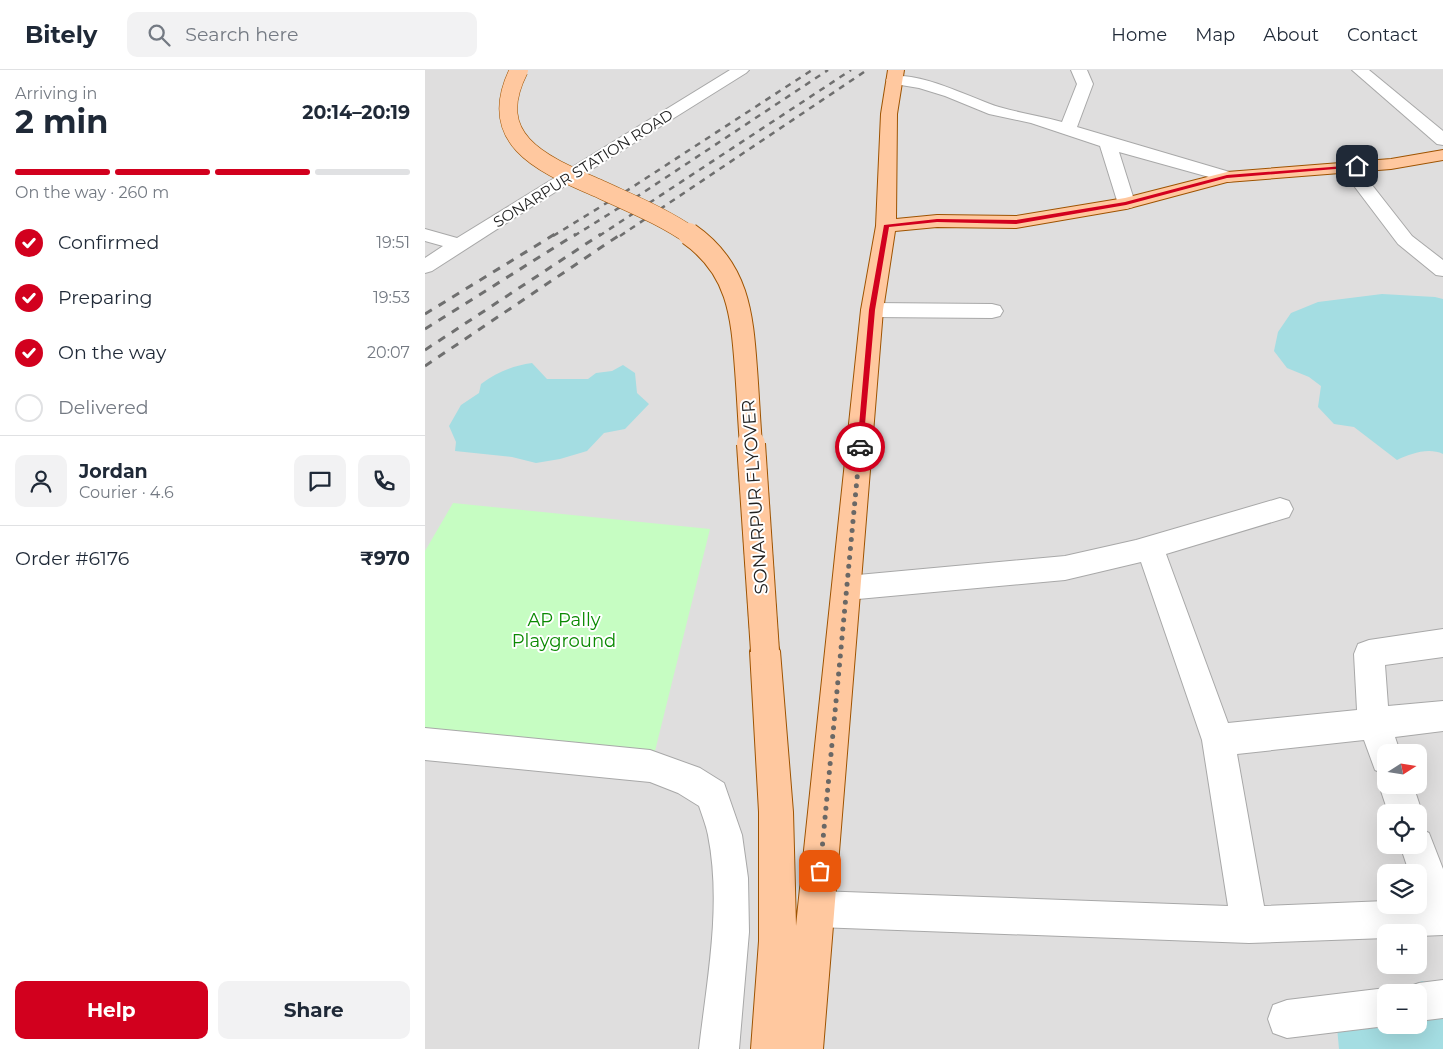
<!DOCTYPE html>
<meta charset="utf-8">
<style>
:root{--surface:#fff;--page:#f2f2f3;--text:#1f2937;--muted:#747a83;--line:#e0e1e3;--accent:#d2001e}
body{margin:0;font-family:Montserrat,sans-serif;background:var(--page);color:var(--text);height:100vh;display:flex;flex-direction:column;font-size:19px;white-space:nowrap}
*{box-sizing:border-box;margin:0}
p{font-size:16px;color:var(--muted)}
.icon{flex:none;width:28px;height:28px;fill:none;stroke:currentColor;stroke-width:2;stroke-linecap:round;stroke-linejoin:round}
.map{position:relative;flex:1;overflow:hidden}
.drawer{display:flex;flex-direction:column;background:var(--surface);width:425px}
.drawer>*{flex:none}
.needle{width:32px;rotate:78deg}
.tools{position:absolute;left:952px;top:674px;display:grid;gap:10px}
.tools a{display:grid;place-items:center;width:50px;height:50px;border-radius:10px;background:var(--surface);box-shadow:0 5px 20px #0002;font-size:25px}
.pin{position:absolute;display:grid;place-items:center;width:42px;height:42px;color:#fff;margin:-21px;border-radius:10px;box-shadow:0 2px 8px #0006}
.courier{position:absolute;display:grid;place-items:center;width:50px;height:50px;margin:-25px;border:4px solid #d2001e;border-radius:50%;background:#fff;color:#222;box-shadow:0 1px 6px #0007}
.headline em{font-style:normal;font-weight:700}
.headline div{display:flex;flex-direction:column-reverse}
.headline{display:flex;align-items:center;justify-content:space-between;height:85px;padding:0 15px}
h1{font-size:32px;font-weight:700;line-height:38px}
.bar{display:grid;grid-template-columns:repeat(4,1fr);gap:8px 5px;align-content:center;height:60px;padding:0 15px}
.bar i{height:6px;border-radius:4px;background:var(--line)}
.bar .on{background:var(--accent)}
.bar p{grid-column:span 4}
.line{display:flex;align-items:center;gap:12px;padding:0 15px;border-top:1px solid var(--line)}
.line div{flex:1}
.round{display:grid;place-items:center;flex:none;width:52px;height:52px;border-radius:10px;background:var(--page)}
ol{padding:0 15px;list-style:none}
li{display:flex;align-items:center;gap:15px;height:55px}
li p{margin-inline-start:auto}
li .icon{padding:5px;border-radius:50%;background:var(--accent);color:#fff;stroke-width:4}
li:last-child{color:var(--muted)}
li i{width:28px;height:28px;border:2px solid var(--line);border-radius:50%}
.action{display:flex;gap:10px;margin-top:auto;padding:10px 15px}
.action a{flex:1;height:58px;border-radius:10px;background:var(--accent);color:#fff;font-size:20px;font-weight:700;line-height:58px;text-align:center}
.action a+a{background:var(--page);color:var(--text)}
header{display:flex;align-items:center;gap:30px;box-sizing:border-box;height:70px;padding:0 25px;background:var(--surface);border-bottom:1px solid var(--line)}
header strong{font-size:24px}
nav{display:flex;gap:28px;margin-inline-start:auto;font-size:18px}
.search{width:350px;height:45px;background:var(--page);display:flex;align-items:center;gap:12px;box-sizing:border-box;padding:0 18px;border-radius:10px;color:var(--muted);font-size:19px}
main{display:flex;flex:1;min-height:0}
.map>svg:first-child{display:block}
</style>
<header>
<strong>Bitely</strong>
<div class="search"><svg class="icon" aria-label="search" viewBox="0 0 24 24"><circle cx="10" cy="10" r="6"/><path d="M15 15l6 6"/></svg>Search here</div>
<nav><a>Home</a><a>Map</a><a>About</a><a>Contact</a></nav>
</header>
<main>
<section class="drawer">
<div class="headline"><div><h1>2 min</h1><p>Arriving in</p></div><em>20:14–20:19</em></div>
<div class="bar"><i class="on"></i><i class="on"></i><i class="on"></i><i></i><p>On the way · 260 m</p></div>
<ol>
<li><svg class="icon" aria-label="check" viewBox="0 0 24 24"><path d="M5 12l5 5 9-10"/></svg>Confirmed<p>19:51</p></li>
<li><svg class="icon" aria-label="check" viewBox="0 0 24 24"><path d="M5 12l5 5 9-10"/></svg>Preparing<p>19:53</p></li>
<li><svg class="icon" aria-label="check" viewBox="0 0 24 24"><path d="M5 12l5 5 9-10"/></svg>On the way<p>20:07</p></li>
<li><i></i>Delivered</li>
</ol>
<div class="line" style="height:90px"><a class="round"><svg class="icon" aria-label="person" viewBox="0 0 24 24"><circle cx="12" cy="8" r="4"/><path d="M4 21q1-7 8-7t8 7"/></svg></a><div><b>Jordan</b><p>Courier · 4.6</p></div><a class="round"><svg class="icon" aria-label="chat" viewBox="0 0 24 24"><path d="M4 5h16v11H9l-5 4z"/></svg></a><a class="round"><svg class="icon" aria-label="phone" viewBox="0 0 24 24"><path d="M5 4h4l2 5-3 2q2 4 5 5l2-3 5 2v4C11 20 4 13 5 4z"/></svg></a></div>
<div class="line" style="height:65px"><div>Order #6176</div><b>₹970</b></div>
<div class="action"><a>Help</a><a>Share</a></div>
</section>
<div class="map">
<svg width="1018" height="979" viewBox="0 0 1018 979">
<rect width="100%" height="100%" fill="#f2ede7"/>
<path fill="#dfdede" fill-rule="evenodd" d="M0,0H1018V979H0ZM961,682H994V715H961ZM961,742H994V775H961ZM961,802H994V835H961ZM961,862H994V895H961ZM961,922H994V955H961Z"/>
<polygon fill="#c6fdc2" points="28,433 285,459 229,685 0,662 0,481"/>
<g fill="#a4dde2">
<path d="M957,224L1010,227L1018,229V384C1003,377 985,384 972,390L929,357L909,354L893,337L896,316L884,307L862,298L849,281L853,262L866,243L893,232Z"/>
<path d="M107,293L122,309H163L171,303L187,301L198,295L210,303L212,323L224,334L200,359L179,363L162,381L135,389L111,393L87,387L30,381L31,372L24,356L36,335L54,323L56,314C72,302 87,296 107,293Z"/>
<polygon points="997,911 1018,916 1018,979 914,979 912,957 939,936 961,926 961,955 994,955 994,922 970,922"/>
</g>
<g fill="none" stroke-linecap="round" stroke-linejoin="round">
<defs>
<g id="minor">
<polygon points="305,0 324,0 321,3 108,136 7,201 0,203 0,188 18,176 0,171 0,159 32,168"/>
<path d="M646,0H662L668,14L652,57L808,103L811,107L808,111L802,112L694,82L710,133L708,137L701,139L694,137L675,76L606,53L564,44L520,26L494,18L464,13L461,10L464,7C493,0 546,28 574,37C594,43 616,46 637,52L652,14Z"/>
<polygon points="927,0 944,0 1018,61 1018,75 1012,74"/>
<polygon points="923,91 929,92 987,166 1018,190 1018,206 1011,205 973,174 914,96 917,92"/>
<polygon points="447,233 567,234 575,236 578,241 575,246 567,248 447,247 439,245 436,240 439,235"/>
<polygon points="855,428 864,431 868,439 864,447 741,484 803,653 932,640 929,584 933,574 944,570 1018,559 1018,587 960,595 963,636 1018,631 1018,661 970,667 975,682 961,682 961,715 988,715 997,742 994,750 994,742 963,742 954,715 959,704 950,700 939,670 812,684 839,836 961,831 961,835 994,835 994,802 984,802 975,775 994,775 994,758 1004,763 1018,799 1018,865 994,866 994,862 961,862 961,868 824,873 392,857 379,852 374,839 379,826 392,821 803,836 777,670 716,492 640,510 422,530 412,527 408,518 412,509 422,506 640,486 711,470"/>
<path d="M0,658L225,680L275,698L299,713L317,765L323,808L324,862L314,979H274C282,909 297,835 283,765C281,755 277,745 274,736L253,723L225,712L0,690Z"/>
<polygon points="1018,910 1018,948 994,951 994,922 979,922 980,918 994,913"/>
<polygon points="961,918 973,922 961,922 961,955 964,955 961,956 862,968 848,963 843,949 848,935 862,930"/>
</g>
<polygon id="major" points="463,0 479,0 472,44 471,149 512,145 591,146 700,128 802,102 966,89 1018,80 1018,90 966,99 802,112 701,139 591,158 512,157 470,161 458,240 398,979 326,979 334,871 334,742 325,581 329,571 340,567 351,571 355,581 368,742 371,856 436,240 451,156 456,44"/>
</defs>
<use href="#minor" stroke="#a8a8a8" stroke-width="2"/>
<use href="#major" stroke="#9e5300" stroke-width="2"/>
<use href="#minor" fill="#fff" fill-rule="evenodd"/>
<use href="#major" fill="#ffc89f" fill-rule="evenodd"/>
<g stroke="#6f6f6f" stroke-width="2.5" stroke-dasharray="6 6" stroke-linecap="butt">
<polyline points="128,166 206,118 387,0"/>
<polyline points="149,166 216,124 403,0"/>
<polyline points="174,166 426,0"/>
<polyline points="195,166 442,0"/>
</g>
<g stroke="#6f6f6f" stroke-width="3" stroke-dasharray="8 8" stroke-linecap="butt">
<polyline points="0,244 130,164"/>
<polyline points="0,259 151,164"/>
<polyline points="0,280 176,164"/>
<polyline points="0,296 196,164"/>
</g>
<defs>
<path id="major-bridge-far2" d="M94,0C57,73 123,96 177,120C207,134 239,147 266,166"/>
<path id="major-bridge-far1" d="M264,164C313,198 317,244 321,299C323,325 324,350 326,375"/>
<polyline id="major-bridge" points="326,374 340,581"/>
</defs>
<use href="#major-bridge-far2" stroke="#9e5300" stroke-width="19" stroke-linecap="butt"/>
<use href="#major-bridge-far1" stroke="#9e5300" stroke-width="24" stroke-linecap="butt"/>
<use href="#major-bridge" stroke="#9e5300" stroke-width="30" stroke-linecap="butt"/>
<use href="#major-bridge-far2" stroke="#ffc89f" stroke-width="18"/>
<use href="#major-bridge-far1" stroke="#ffc89f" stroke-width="22"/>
<use href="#major-bridge" stroke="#ffc89f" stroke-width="28"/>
</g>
<polygon fill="#d2001e" points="932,95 934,97 802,108 701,135 591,154 512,152 464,157 450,240 438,377 435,380 432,379 444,240 459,155 512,149 591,150 700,132 802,105"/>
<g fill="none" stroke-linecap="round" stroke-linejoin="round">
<polyline stroke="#6a6866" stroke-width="5" stroke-dasharray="0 9" points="395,801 435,377"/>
</g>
<g text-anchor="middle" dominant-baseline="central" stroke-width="4" stroke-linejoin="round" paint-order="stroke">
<g font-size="15" fill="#212121" stroke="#fff">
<text transform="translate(158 98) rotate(-32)">SONARPUR STATION ROAD</text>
</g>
<g font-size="18" fill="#212121" stroke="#fff">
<text transform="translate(330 427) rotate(-94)">SONARPUR FLYOVER</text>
</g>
<g font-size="18" fill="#0b8a03" stroke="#fff">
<text x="139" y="550">AP Pally<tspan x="139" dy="21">Playground</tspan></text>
</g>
</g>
</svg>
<div class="tools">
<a><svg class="needle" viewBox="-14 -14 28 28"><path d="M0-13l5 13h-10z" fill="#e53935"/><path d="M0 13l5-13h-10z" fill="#747a83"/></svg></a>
<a><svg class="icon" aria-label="locate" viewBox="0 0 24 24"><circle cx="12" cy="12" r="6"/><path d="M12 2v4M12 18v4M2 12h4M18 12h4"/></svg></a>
<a><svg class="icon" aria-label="layers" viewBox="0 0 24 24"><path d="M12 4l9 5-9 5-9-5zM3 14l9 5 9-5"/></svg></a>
<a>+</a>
<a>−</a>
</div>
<div class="pin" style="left:395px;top:801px;background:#ea580c"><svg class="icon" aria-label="bag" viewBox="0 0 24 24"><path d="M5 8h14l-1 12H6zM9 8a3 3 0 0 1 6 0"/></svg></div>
<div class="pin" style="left:932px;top:96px;background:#1f2937"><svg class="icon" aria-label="home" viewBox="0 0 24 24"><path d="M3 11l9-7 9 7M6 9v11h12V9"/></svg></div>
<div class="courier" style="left:435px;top:377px"><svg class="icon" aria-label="car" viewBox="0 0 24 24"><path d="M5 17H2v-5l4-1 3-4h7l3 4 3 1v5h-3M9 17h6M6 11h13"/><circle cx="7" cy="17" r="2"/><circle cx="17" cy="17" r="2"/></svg></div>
</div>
</main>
